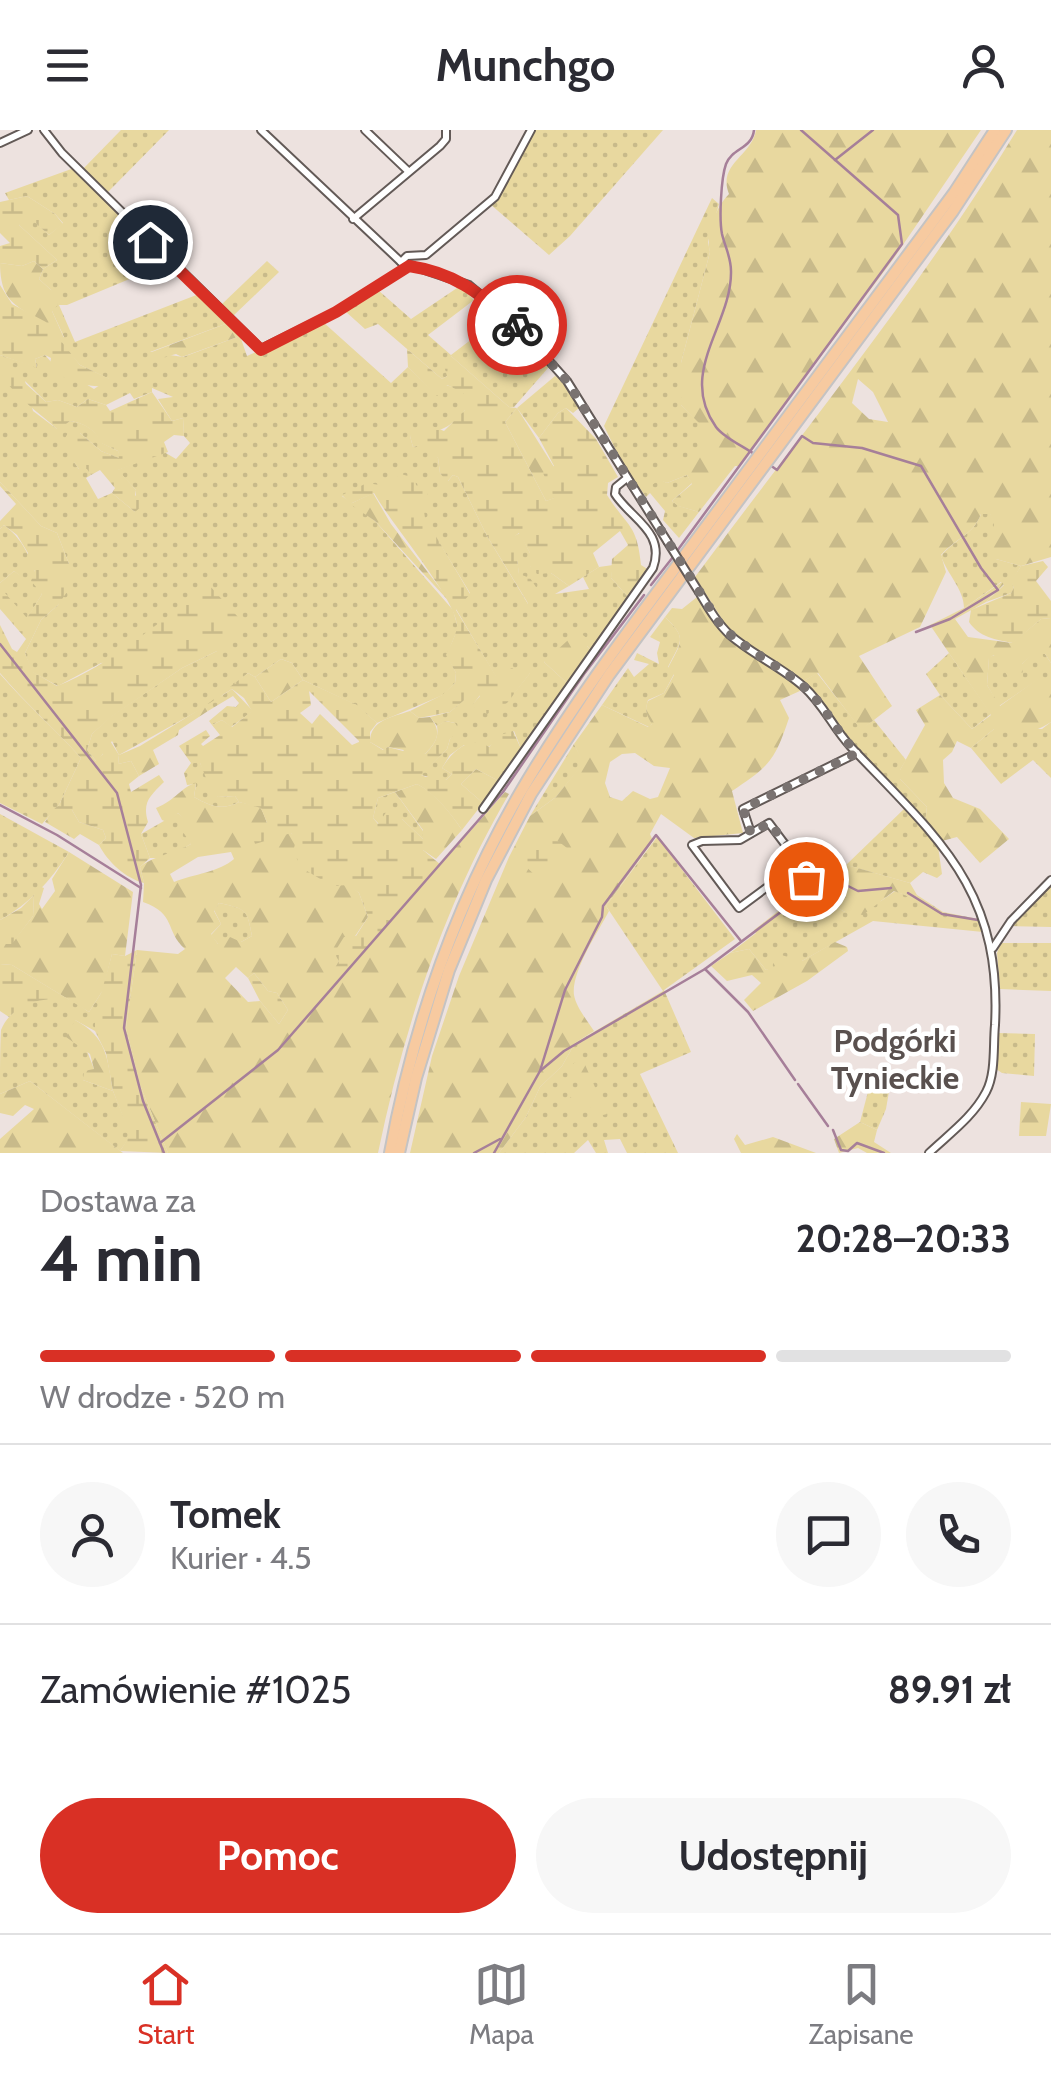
<!DOCTYPE html>
<html lang="pl">
<meta charset="utf-8">
<style>
:root{--surface:#fff;--page:#f7f7f7;--text:#2b2b33;--muted:#7c7c81;--line:#e1e1e2;--accent:#d93025}
body{margin:0;font-family:Cabin,sans-serif;background:var(--page);color:var(--text);height:100vh;display:flex;flex-direction:column;font-size:38px;white-space:nowrap}
*{box-sizing:border-box;margin:0}
p{font-size:32px;color:var(--muted)}
.icon{flex:none;width:55px;height:55px;fill:none;stroke:currentColor;stroke-width:2;stroke-linecap:round;stroke-linejoin:round}
.map{position:relative;height:1023px;overflow:hidden}
.sheet{display:flex;flex-direction:column;background:var(--surface);flex:1}
.sheet>*{flex:none}
.pin{position:absolute;display:grid;place-items:center;width:85px;height:85px;color:#fff;margin:-42px;border:5px solid #fff;border-radius:50%;box-shadow:0 2px 10px #0007}
.courier{position:absolute;display:grid;place-items:center;width:100px;height:100px;margin:-50px;border:8px solid #d93025;border-radius:50%;background:#fff;color:#222;box-shadow:0 2px 12px #0007}
.summary em{font-style:normal;font-weight:800}
.summary div{display:flex;flex-direction:column-reverse}
.summary{display:flex;align-items:center;justify-content:space-between;height:170px;padding:0 40px}
h1{font-size:65px;font-weight:800;line-height:75px}
.bar{display:grid;grid-template-columns:repeat(4,1fr);gap:15px 10px;align-content:center;height:120px;padding:0 40px}
.bar i{height:12px;border-radius:8px;background:var(--line)}
.bar .active{background:var(--accent)}
.bar p{grid-column:span 4}
.line{display:flex;align-items:center;gap:25px;padding:0 40px;border-top:2px solid var(--line)}
.line div{flex:1}
.round{display:grid;place-items:center;flex:none;width:105px;height:105px;border-radius:52px;background:var(--page)}
.primary-button{display:flex;gap:20px;margin-top:auto;padding:20px 40px}
.primary-button a{flex:1;height:115px;border-radius:60px;background:var(--accent);color:#fff;font-size:40px;font-weight:800;line-height:115px;text-align:center}
.primary-button a+a{background:var(--page);color:var(--text)}
header{display:flex;justify-content:space-between;align-items:center;height:130px;padding:0 40px;background:var(--surface);font-size:45px;font-weight:800}
.dock{display:flex;justify-content:space-around;align-items:center;height:140px;border-top:2px solid var(--line);background:var(--surface);font-size:28px;color:var(--muted)}
.dock a{display:grid;justify-items:center;gap:5px}
.dock .active{color:var(--accent)}
.map>svg:first-child{display:block}
</style>
<header><svg class="icon" aria-label="menu" viewBox="0 0 24 24"><path d="M4 6h16M4 12h16M4 18h16"/></svg>Munchgo<svg class="icon" aria-label="person" viewBox="0 0 24 24"><circle cx="12" cy="8" r="4"/><path d="M4 21q1-7 8-7t8 7"/></svg></header>
<div class="map">
<svg width="1051" height="1023" viewBox="0 0 1051 1023">
<defs>
<pattern id="grass-dots" width="8" height="8" patternUnits="userSpaceOnUse" patternTransform="scale(2.5)"><rect width="8" height="8" fill="#e8d89f"/><path d="M2 2h.1M6 6h.1" fill="none" stroke="#c8ba8a" stroke-width="1.8" stroke-linecap="round"/></pattern>
<pattern id="forest-firs" width="22" height="20" patternUnits="userSpaceOnUse" patternTransform="scale(2.5)"><rect width="22" height="20" fill="#e8d89f"/><path d="M5 1l3.5 6h-7zM16 11l3.5 6h-7z" fill="#c8ba8a"/></pattern>
<pattern id="wetland-marsh" width="20" height="14" patternUnits="userSpaceOnUse" patternTransform="scale(2.5)"><rect width="20" height="14" fill="#e8d89f"/><path d="M1 5h8M5 5V1M11 12h8M15 12V8" fill="none" stroke="#c8ba8a"/></pattern>
</defs>
<rect width="100%" height="100%" fill="#ede2df"/>
<g fill="url(#grass-dots)" fill-rule="evenodd">
<polygon points="121,0 169,0 107,63 82,40"/>
<polygon points="530,0 663,0 570,106 549,125 490,74"/>
<path d="M74,38L168,133L67,175H59L75,212L199,164L228,193L150,222L183,227L240,206L247,226L323,192L391,253L408,237L437,265L446,255L464,261L465,280C449,301 435,302 410,306L413,317L425,313L438,328L440,343L448,351L453,345L458,347L487,406L528,474L524,448L519,445L514,406L520,403L530,423V436L551,443L569,456L555,464L589,459L583,447L599,437L613,435L611,448L629,468L591,520L587,516L544,532L567,553L522,621L514,601L488,617L464,615L450,625L442,638L452,644L446,650L420,645L447,619L455,593L446,591L437,596L430,587L450,582L475,560L480,565L472,576L507,572L530,543L496,547L456,479L470,463L424,388V381C392,360 379,345 342,366L375,391L453,480L458,498L447,525L456,543L455,553L443,565L377,593L356,575L303,550L292,533L281,529L255,547L248,543L220,567L232,559L253,581L231,597L222,590L212,595L209,591L227,576L236,577L239,573L233,566L208,581L205,577L119,625L112,611L97,632L87,620L92,604L110,587L182,538L217,521L101,533L58,556L32,542L25,523L41,490L58,475L69,434L57,403L41,396L0,352V225L37,237L35,229L45,225L52,233L94,259L109,249L80,235L58,210L64,207L52,181L51,160L39,149L43,139L57,130L19,95L21,91L31,88L49,105L63,93L55,84L27,66L9,70L5,63ZM25,251L46,272L58,270L77,277L88,269L106,275L130,263L134,269L152,262V258L173,267L158,269L172,291L183,288L184,306L190,313L176,329L164,322L117,340L136,360L135,382L112,363L98,369L86,348L91,345L87,338L79,339L74,332L79,325L80,303L101,321L121,329L118,321L102,313C95,300 86,293 70,291L57,299L33,281Z"/>
<polygon points="712,68 719,74 708,112 710,122 681,233 681,275 703,296 702,322 659,349 667,353 687,345 692,353 672,371 679,376 699,382 679,408 663,390 665,381 650,363 646,367 624,337 604,296"/>
<polygon points="267,131 279,142 233,186 221,175"/>
<polygon points="460,156 474,170 428,205 451,225 498,189 548,233 548,238 514,277 509,277 451,226 447,246 442,249 378,194 365,199 345,181 378,160 411,189"/>
<polygon points="555,246 560,249 579,278 573,283 566,278 558,283 539,308 517,278"/>
<path d="M990,383L995,395L996,429L1021,436L1012,451L1014,459L1011,463L986,472L1004,455L1001,452L964,478C964,459 947,444 941,426C956,408 973,405 981,384Z"/>
<path d="M4,395C27,412 34,437 42,464L27,489L4,463L20,446L14,441L0,453V399Z"/>
<path d="M665,487C688,509 681,511 668,537L674,544L664,563L648,570C645,580 646,585 653,593L649,597L602,575L628,538L634,547L649,534L634,530L637,523L659,534L657,523L660,512L650,507Z"/>
<polygon points="949,523 991,584 972,599 940,565 926,544"/>
<polygon points="1032,523 1045,524 1051,533 1051,548 1039,549 999,576 987,555 989,527 995,525 1022,534"/>
<polygon points="817,543 861,599 874,590 906,630 900,640 900,649 927,677 925,693 852,614 831,583 802,552"/>
<path d="M0,544C26,574 55,599 81,628L59,675L42,694L0,673Z"/>
<polygon points="1051,592 1051,648 1033,630 1001,654 971,618 994,599 1042,599"/>
<polygon points="574,614 584,633 556,667 530,686"/>
<path d="M191,633H200L218,667L235,666L239,672C222,681 210,676 194,667L196,654L187,655L184,643Z"/>
<polygon points="395,662 423,701 423,709 402,689 379,694 373,688 378,668"/>
<polygon points="904,679 938,716 942,744 937,748 923,742 910,753 846,735"/>
<polygon points="178,683 185,690 191,714 165,728 150,728 141,704"/>
<path d="M0,684L69,722C51,751 29,774 0,790Z"/>
<polygon points="657,707 735,809 664,860 691,922 640,944 678,1023 627,1023 620,1009 604,1010 608,1023 596,1023 588,1010 574,1023 499,1023 526,987 540,957 562,936 575,913 663,861 606,776"/>
<polygon points="1051,753 1051,797 1011,796"/>
<polygon points="895,761 913,768 917,765 943,782 978,789 983,802 873,791 802,831 766,840 749,819 730,823 810,762 845,782 881,771"/>
<path d="M219,773C247,779 247,779 252,806L241,812L218,814L211,805L221,794L214,780Z"/>
<polygon points="1001,813 1051,813 1051,861 1000,859 997,823"/>
<path d="M103,860L95,901L75,890L94,939L83,950L113,961L131,1005L120,1021L30,951L0,964C0,945 0,917 1,900C11,875 43,862 68,869C75,871 83,878 89,882Z"/>
<polygon points="998,903 1035,904 1034,946 1002,943 996,939"/>
<polygon points="873,943 892,944 886,979 877,1000 860,992"/>
</g>
<g fill="url(#forest-firs)" fill-rule="evenodd">
<path d="M756,0H981L894,128L739,336H735L699,382L678,376L672,371L692,354L687,345L667,353L659,350L652,355L647,352L669,331L682,332L702,321L693,307L702,296L681,275V233L710,122C705,104 716,77 729,64C717,34 752,26 756,0Z"/>
<path d="M1017,0H1051V427L1021,436L996,429L987,413L994,395L990,384H981C973,405 956,408 941,425L946,442L920,497L859,526L892,576L861,600L818,543L802,552L729,500L695,447C804,300 922,156 1017,0ZM858,249L873,262L888,292L869,289L852,273Z"/>
<path d="M34,131L43,139L39,149L51,160L58,175L52,181L64,208L58,210C33,173 0,187 0,133L22,136Z"/>
<polygon points="228,193 240,206 182,227 176,224 153,230 149,223"/>
<polygon points="517,278 554,337 555,368 546,371 505,292"/>
<polygon points="373,363 391,394 456,479 375,391 350,374"/>
<path d="M1002,452L1004,454L986,472L955,489L968,507L1012,513L1041,489L1051,488V533L1045,524H1032L1022,534L1023,546L1012,553L994,525L989,528L987,555L1000,576L1039,548H1051V592C1034,604 1013,606 994,599L971,618L957,611L952,622L943,630L944,653L953,668L980,679L1009,709L980,733L957,707L942,711L925,693L927,677L900,649V640L925,595L916,580L940,565L972,599L991,585L930,495L964,478Z"/>
<path d="M697,467L729,510L802,560L780,570L789,588C775,630 770,636 732,661L743,703L694,708L661,684L650,704L653,711L606,776L609,781C598,802 571,842 574,865C576,877 587,890 594,901L575,913L562,936L540,957L526,987L499,1023H410L432,926L459,846L509,727L530,686L556,667L583,633L574,614L602,575L648,597L652,594C647,585 644,581 648,571L664,563L674,545L668,538C681,512 688,509 665,487L672,478L682,479ZM635,623L654,636L670,638L658,667L650,669L633,661L622,671L610,667L605,653L610,632L622,624Z"/>
<polygon points="578,501 589,510 587,516 591,520 567,553 544,532"/>
<polygon points="281,529 292,533 303,550 271,572 255,547"/>
<polygon points="205,576 208,581 179,600 178,605 153,620 159,634 139,646 131,631 118,634 119,625 140,616"/>
<path d="M410,581L419,588L430,587C442,602 438,611 425,624L388,617L384,620L370,612C370,590 392,587 410,581Z"/>
<polygon points="476,639 499,651 483,673 461,654"/>
<path d="M196,653L194,667C210,676 222,681 239,672L261,677L267,693L291,703L359,763L368,787L339,830L336,853L505,662L509,664C444,775 404,898 378,1023H168L140,955L126,898L137,820L178,824L185,819C164,800 177,784 143,772L144,753L140,737C151,727 174,723 191,714L181,699L184,690L178,683L167,692L162,690L156,678C175,671 182,656 196,653ZM231,722L234,729C219,742 194,744 174,752L170,744L198,727ZM219,773C246,779 247,779 252,806L241,812L230,807L218,814L211,804L221,794L214,781ZM236,837L248,848L254,843L268,861L277,863L288,880L279,894L260,871L248,872L225,848Z"/>
<path d="M417,654C435,663 450,682 462,700L436,729L423,720V700L395,662Z"/>
<polygon points="53,680 72,680 79,692 103,700 106,708 99,715 80,704 74,709 45,692"/>
<polygon points="820,710 840,733 910,753 917,765 913,768 894,761 863,785 845,782 810,763 757,805 754,800 819,749 812,740 826,727 815,712"/>
<polygon points="69,722 133,762 125,826 112,824 103,860 89,882 12,835 0,834 0,814 12,813 33,786 34,765 39,756 44,758 39,774 42,779 55,761 52,749"/>
<polygon points="835,812 847,817 848,821 807,851 753,881 744,870 761,853 752,845 727,851 711,836 730,823 749,819 766,840 775,836 771,828 778,824 802,831"/>
<path d="M75,890C107,907 107,927 113,961L83,950L84,941L94,939L90,924L66,907Z"/>
<polygon points="582,928 607,984 603,985 590,977 559,983 557,980 579,959 580,946 571,935"/>
<polygon points="30,951 123,1023 0,1023 0,1009 34,979 25,975 13,986 0,983 0,964"/>
<polygon points="1021,972 1051,974 1046,1006 1019,1006"/>
<polygon points="860,992 877,1000 874,1012 891,1023 867,1023 858,1018 839,1023 834,1009"/>
<polygon points="737,1004 745,1015 773,1007 816,1023 741,1023 734,1009"/>
</g>
<g fill="url(#wetland-marsh)" fill-rule="evenodd">
<polygon points="27,66 55,84 63,94 49,105 31,89 19,95 57,130 43,139 34,131 22,136 0,133 0,116 10,113 0,103 0,72"/>
<path d="M0,155L12,174L46,192L80,235L110,249L108,255C89,260 67,249 49,240L51,228L45,225L35,229L37,238L0,225Z"/>
<path d="M407,219L442,249L447,246L443,232L451,226L509,277L517,278L505,292L546,371L554,368L543,343L554,336L539,308L558,283L566,278L596,309L618,347L608,353L607,365C627,397 637,393 641,435L649,440L629,468L611,448L612,429L628,415L620,401L593,423L599,437L569,456L551,443L537,444L530,436V423L519,403L515,406L523,424L517,428L519,444L530,448L542,466L529,475L487,406L458,347L453,345L447,352L440,343L438,328L430,323L425,314L413,317L410,306L427,294L444,301L465,280L454,268L464,263L447,255L437,266L408,237Z"/>
<path d="M5,235L46,272L58,270L77,277L88,269L106,275L110,281L152,262L172,291L183,288L184,306L174,305L164,312L168,322L118,340L136,360L135,365L143,375L135,382L112,363L115,358L100,340L91,345L87,339H79L73,331L78,325L65,308L68,303H80L101,321L119,328L118,321L101,313C95,300 85,293 70,291L58,300C38,281 14,267 0,242Z"/>
<path d="M401,344L415,348L416,355L426,361L431,372L424,381L425,388L470,464L456,480L496,546L512,538L517,542H531L507,573L487,584L471,576L480,566L475,561L450,582L419,588L410,581L442,565L455,553L456,543L446,525C450,516 457,504 457,495C456,469 392,395 374,363L350,374L342,365L367,353L386,356Z"/>
<path d="M0,352L41,396L57,403L69,434V459L58,475L41,490L25,523L33,542L57,556C110,536 163,488 209,455L247,497L217,521L182,538L111,587L92,604L87,620L96,631L103,624L101,615L109,609L119,625L118,634L131,631L139,646L129,654L131,662L159,645L164,652C150,666 142,672 148,692L141,704L150,728L140,737L144,753C125,748 108,732 99,715L106,708L103,700L79,692L72,680H53L59,675L81,628C55,599 26,574 0,543V495L12,519L17,522L26,509L0,479V453L14,441L21,446L5,463L27,488L42,464L31,451L35,441L26,432L28,423L17,405L4,395L0,399V391L16,374L0,356Z"/>
<path d="M1043,431L1048,437L1036,451L1051,471V488L1041,489L1013,513C996,510 979,507 969,492L971,480L1011,463L1014,458L1011,451L1021,436Z"/>
<path d="M248,543L255,547L271,572L303,550L357,575L377,593L370,602V612L383,620L388,617L403,621L411,614L425,624C434,615 439,608 437,596L445,591L455,593L459,599L450,609L447,619L421,645L426,647L436,643L446,650L452,644L442,638C452,622 469,604 489,617L500,605L513,601L522,621L499,651L476,639L461,654L483,673L462,700C450,682 435,664 417,654L378,668L373,688L378,694L387,681L402,689L423,709V720L441,735L336,854L329,848L339,831L334,823L344,807L356,806L368,787L359,763L348,755L332,756L302,738L293,722L296,710L291,703L255,714L252,704L267,693L261,678L239,672L235,666L218,667L212,663L200,633H191L179,616L206,600L210,606L201,614L203,616L220,605L212,595L222,590L232,597L252,581L244,568L232,559L205,576ZM309,561L359,611V612L352,615L320,584L312,594L300,583L311,575Z"/>
<path d="M531,703C551,703 563,714 577,727L573,735L560,733L548,747H537L522,733V718Z"/>
<polygon points="34,765 33,786 12,814 0,814 0,790 21,778"/>
<polygon points="137,820 126,898 140,955 168,1023 120,1021 130,1005 113,961 106,923 95,901 95,886 112,824 125,826"/>
<path d="M0,834L12,835L68,869C43,869 28,869 9,887L0,881Z"/>
<polygon points="254,843 268,861 277,863 288,880 279,894 260,871 248,848"/>
</g>
<g fill="none" stroke-linecap="round" stroke-linejoin="round">
<g stroke="#a67f99" stroke-width="2.5">
<path d="M754,0C752,19 732,18 726,34C721,48 719,89 722,104C725,117 731,127 731,141C732,195 677,242 716,297C724,308 743,316 754,324"/>
<polyline points="835,30 873,0"/>
<polyline points="770,335 777,340 802,306 813,313 862,318 921,336 981,438 998,460 950,489 916,502"/>
<polyline points="677,421 902,114 898,85 801,0"/>
<polyline points="651,455 673,427"/>
<polyline points="0,514 117,663 141,755 124,898 143,971 164,1023"/>
<polyline points="0,675 57,705 141,758"/>
<polyline points="908,763 942,784 978,790"/>
<polyline points="705,839 748,882 795,950"/>
<polyline points="540,941 565,860 602,787 603,776 656,705 741,811"/>
<polyline points="798,954 828,996"/>
<polyline points="833,1000 841,1020 848,1021 857,1013 884,1023"/>
<polyline points="160,1013 278,920 503,662 584,544 644,465"/>
<polyline points="474,1023 500,1009"/>
<polyline points="494,1023 540,941 564,921 705,839 822,751 832,748 858,761 891,758"/>
</g>
<defs>
<g id="minor">
<polyline points="44,0 62,23 261,219 336,182 409,136"/>
<polyline points="261,0 401,132 469,155 517,195 567,251 667,411"/>
<polyline points="365,0 408,41"/>
<polyline points="0,13 28,0"/>
<polyline points="353,89 440,16 446,9 446,0"/>
<polyline points="401,132 407,126 426,125 495,67 531,0"/>
<path d="M699,462C708,477 717,493 730,505C753,525 782,537 804,557C824,575 833,598 851,617C937,708 1002,758 995,895C993,916 996,943 986,962C973,987 949,1004 929,1023"/>
<path d="M483,679L653,438C666,402 631,389 615,364L616,357L627,348"/>
<polygon points="769,693 808,745 793,758 782,746 739,778 692,715 702,711 740,710"/>
<polyline points="751,703 743,679 857,623"/>
<polyline points="993,818 1011,791 1051,750"/>
</g>
<g id="highway">
<path d="M390,1023C413,897 456,774 520,663C576,567 645,479 711,390C792,281 873,172 954,63L995,0"/>
<polyline points="399,1023 416,948 449,840 486,750 531,664 609,545 953,81 1006,0"/>
</g>
</defs>
<use href="#minor" stroke="#635a57" stroke-width="10"/>
<use href="#highway" stroke="#c4c3c3" stroke-width="14"/>
<use href="#minor" stroke="#fff" stroke-width="6"/>
<use href="#highway" stroke="#f7caa0" stroke-width="10"/>
<defs>
<polyline id="minor-bridge" points="667,411 699,462"/>
</defs>
<use href="#minor-bridge" stroke="#635a57" stroke-width="10" stroke-linecap="butt"/>
<use href="#minor-bridge" stroke="#fff" stroke-width="6"/>
</g>
<g fill="none" stroke-linecap="round" stroke-linejoin="round">
<path stroke="#7a7371" stroke-width="10" stroke-dasharray="0 18" d="M517,195L567,251L721,496C745,520 777,534 803,556C825,575 836,602 857,623L743,679L751,704L769,693L808,741L806,749"/>
<path stroke="#d93025" stroke-width="12" d="M150,112L261,220L336,182L409,136C457,143 481,165 517,195"/>
</g>
<g text-anchor="middle" dominant-baseline="central" stroke-width="9" stroke-linejoin="round" paint-order="stroke">
<g font-size="32" font-weight="bold" fill="#59504e" stroke="#fff">
<text x="895" y="910">Podgórki<tspan x="895" dy="37">Tynieckie</tspan></text>
</g>
</g>
</svg>
<div class="pin" style="left:806px;top:749px;background:#ea580c"><svg class="icon" aria-label="bag" viewBox="0 0 24 24"><path d="M5 8h14l-1 12H6zM9 8a3 3 0 0 1 6 0"/></svg></div>
<div class="pin" style="left:150px;top:112px;background:#1f2937"><svg class="icon" aria-label="home" viewBox="0 0 24 24"><path d="M3 11l9-7 9 7M6 9v11h12V9"/></svg></div>
<div class="courier" style="left:517px;top:195px"><svg class="icon" aria-label="bike" viewBox="0 0 24 24"><circle cx="6" cy="16" r="4"/><circle cx="18" cy="16" r="4"/><path d="M6 16l4-8h5l3 8M10 8l3 8H6M13 5h3"/></svg></div>
</div>
<section class="sheet">
<div class="summary"><div><h1>4 min</h1><p>Dostawa za</p></div><em>20:28–20:33</em></div>
<div class="bar"><i class="active"></i><i class="active"></i><i class="active"></i><i></i><p>W drodze · 520 m</p></div>
<div class="line" style="height:180px"><a class="round"><svg class="icon" aria-label="person" viewBox="0 0 24 24"><circle cx="12" cy="8" r="4"/><path d="M4 21q1-7 8-7t8 7"/></svg></a><div><b>Tomek</b><p>Kurier · 4.5</p></div><a class="round"><svg class="icon" aria-label="chat" viewBox="0 0 24 24"><path d="M4 5h16v11H9l-5 4z"/></svg></a><a class="round"><svg class="icon" aria-label="phone" viewBox="0 0 24 24"><path d="M5 4h4l2 5-3 2q2 4 5 5l2-3 5 2v4C11 20 4 13 5 4z"/></svg></a></div>
<div class="line" style="height:130px"><div>Zamówienie #1025</div><b>89.91 zł</b></div>
<div class="primary-button"><a>Pomoc</a><a>Udostępnij</a></div>
</section>
<nav class="dock">
<a class="active"><svg class="icon" aria-label="home" viewBox="0 0 24 24"><path d="M3 11l9-7 9 7M6 9v11h12V9"/></svg>Start</a>
<a><svg class="icon" aria-label="map" viewBox="0 0 24 24"><path d="M3 6l6-2 6 2 6-2v14l-6 2-6-2-6 2zM9 4v14M15 6v14"/></svg>Mapa</a>
<a><svg class="icon" aria-label="saved" viewBox="0 0 24 24"><path d="M7 4h10v16l-5-4-5 4z"/></svg>Zapisane</a>
</nav>
